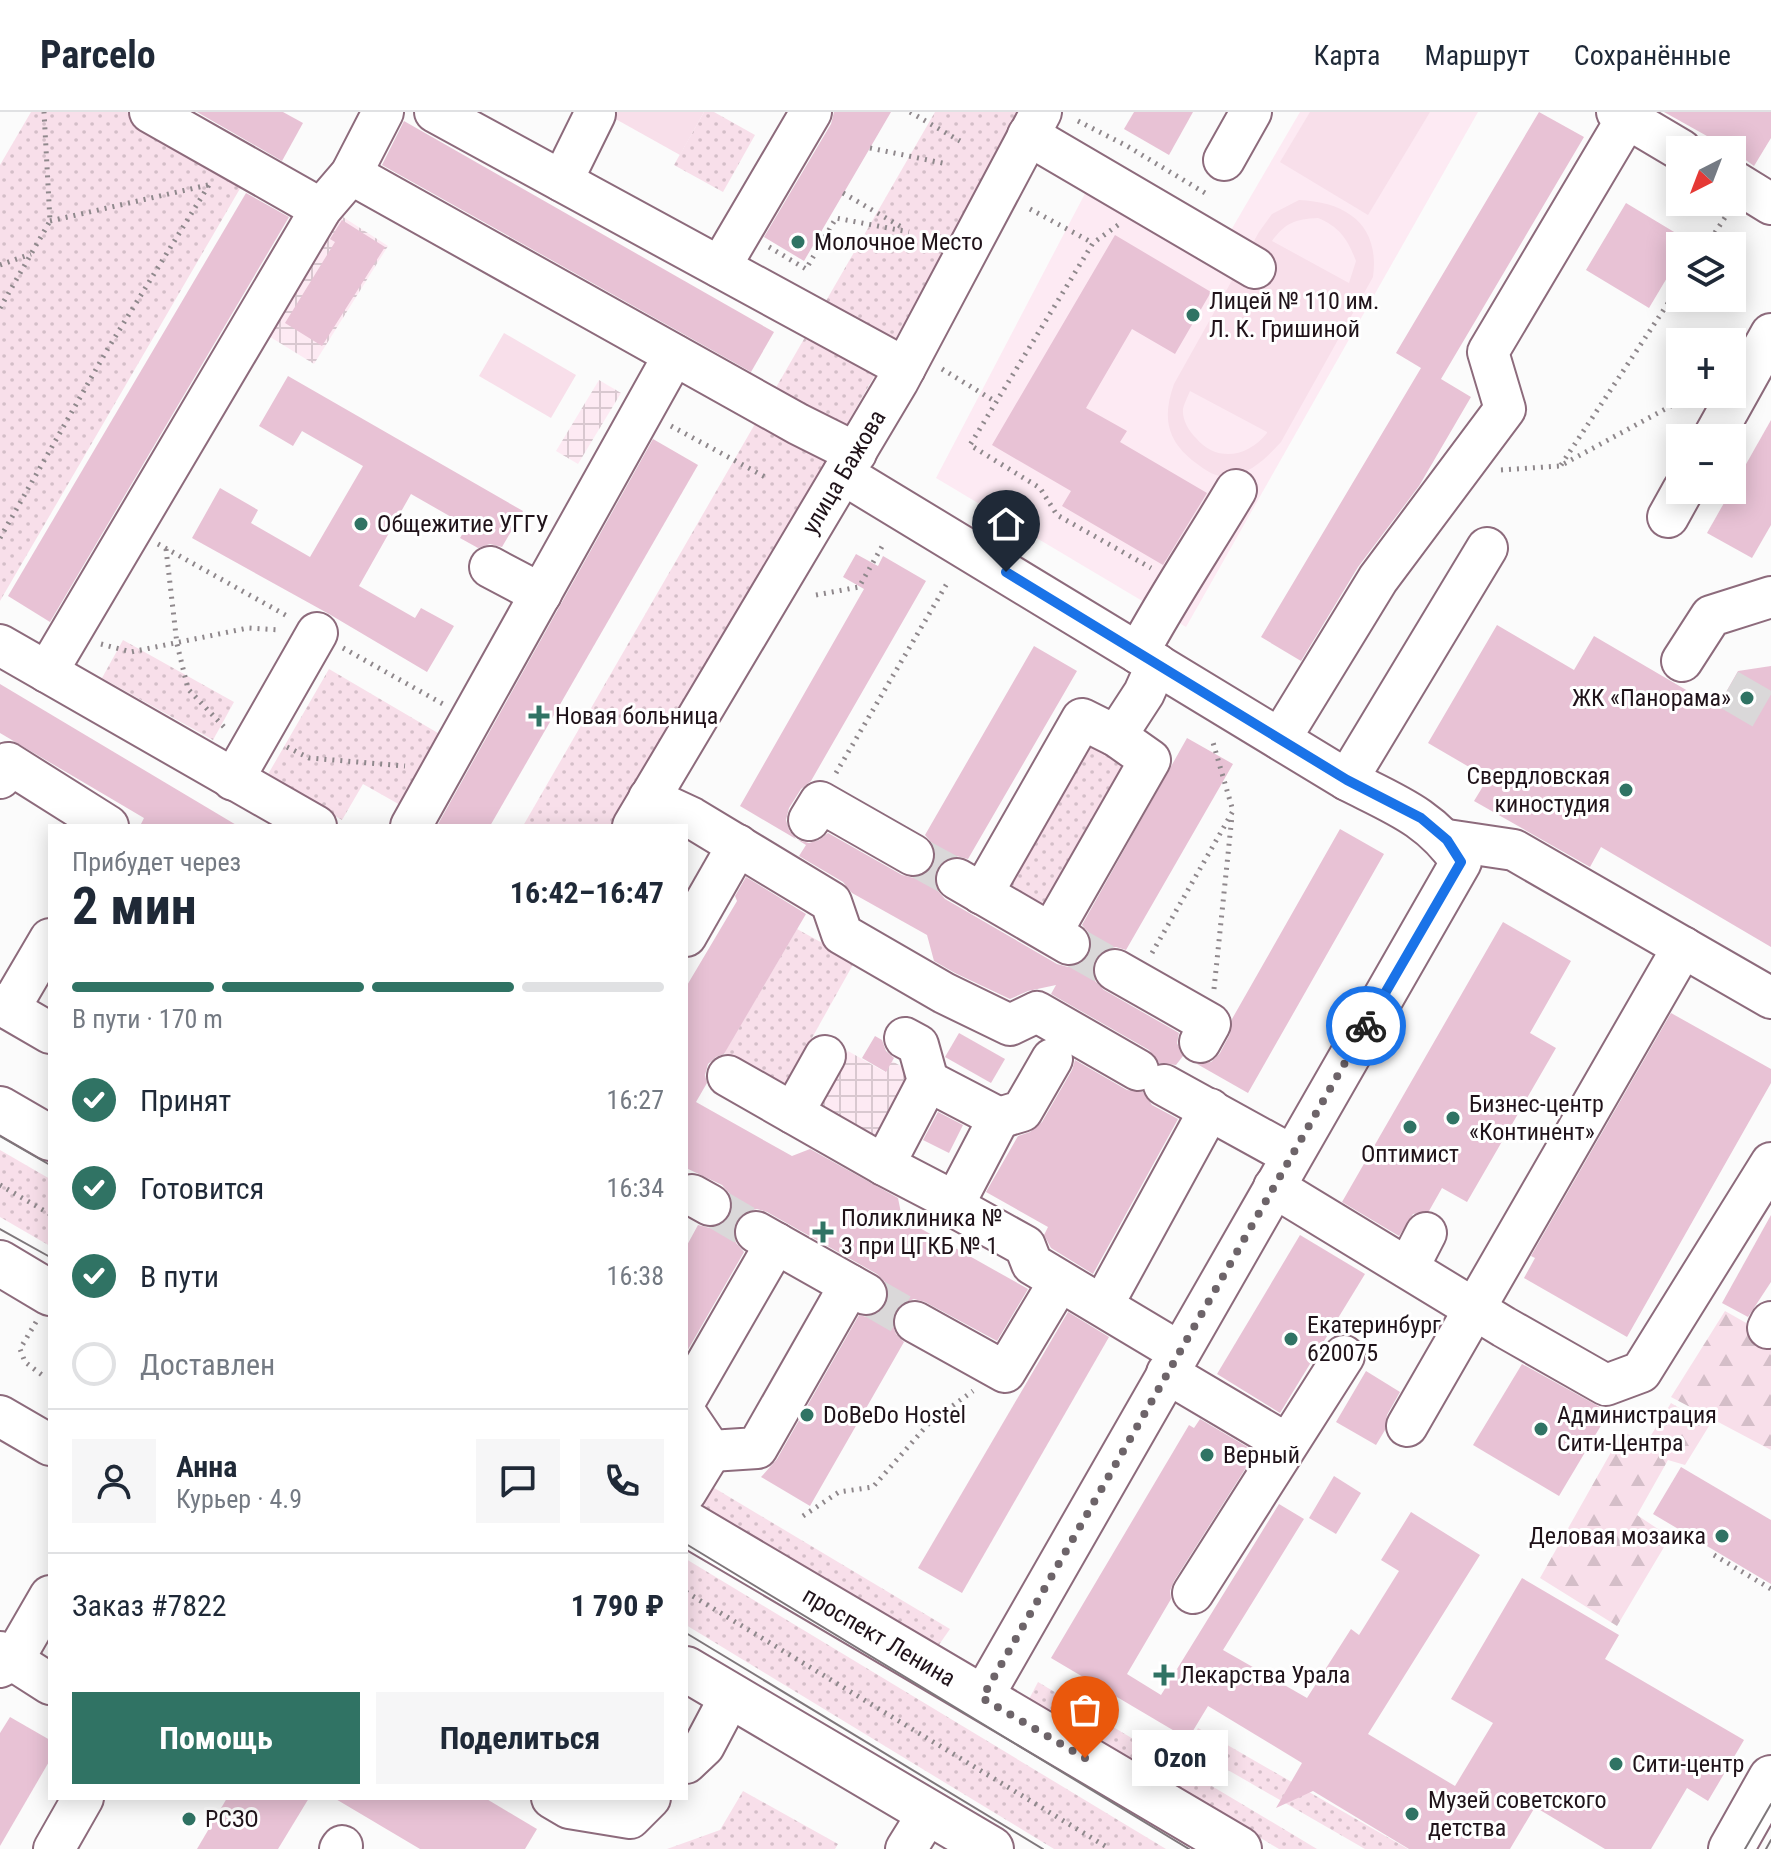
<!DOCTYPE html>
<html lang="ru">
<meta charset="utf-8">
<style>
:root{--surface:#fff;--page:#f6f6f7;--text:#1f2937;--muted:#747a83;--line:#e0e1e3;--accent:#307364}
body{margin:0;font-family:"Roboto Condensed",sans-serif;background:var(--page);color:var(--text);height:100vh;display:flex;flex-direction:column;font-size:30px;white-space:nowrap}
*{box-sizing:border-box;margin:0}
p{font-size:26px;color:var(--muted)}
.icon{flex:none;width:44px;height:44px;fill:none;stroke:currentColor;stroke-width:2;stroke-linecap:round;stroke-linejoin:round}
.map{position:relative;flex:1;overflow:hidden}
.side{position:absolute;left:48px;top:712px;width:640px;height:976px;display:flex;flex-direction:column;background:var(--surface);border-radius:0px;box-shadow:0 4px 20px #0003}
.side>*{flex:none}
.needle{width:52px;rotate:222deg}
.controls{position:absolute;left:1666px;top:24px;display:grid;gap:16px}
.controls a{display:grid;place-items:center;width:80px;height:80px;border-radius:0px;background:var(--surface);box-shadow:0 4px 20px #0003;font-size:40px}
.pin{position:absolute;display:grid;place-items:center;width:68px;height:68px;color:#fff;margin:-82px -34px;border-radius:50% 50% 50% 0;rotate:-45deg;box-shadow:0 0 8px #0007}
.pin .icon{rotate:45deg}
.courier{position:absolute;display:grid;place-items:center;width:80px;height:80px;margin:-40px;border:6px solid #1a73e8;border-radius:50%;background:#fff;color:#222;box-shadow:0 2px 10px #0007}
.bubble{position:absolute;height:56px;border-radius:0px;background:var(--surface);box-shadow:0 4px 20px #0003;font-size:26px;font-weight:700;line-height:56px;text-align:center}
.overview em{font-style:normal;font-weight:700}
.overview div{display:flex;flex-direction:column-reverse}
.overview{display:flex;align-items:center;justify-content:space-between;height:136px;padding:0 24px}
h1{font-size:52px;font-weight:700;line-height:60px}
.bar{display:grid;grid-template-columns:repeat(4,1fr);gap:12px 8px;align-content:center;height:96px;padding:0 24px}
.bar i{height:10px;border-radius:6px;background:var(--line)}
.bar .active{background:var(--accent)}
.bar p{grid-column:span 4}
.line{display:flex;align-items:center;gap:20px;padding:0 24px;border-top:2px solid var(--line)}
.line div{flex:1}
.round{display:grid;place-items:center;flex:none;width:84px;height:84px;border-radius:0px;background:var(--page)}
ol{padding:0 24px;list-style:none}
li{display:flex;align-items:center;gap:24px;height:88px}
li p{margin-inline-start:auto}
li .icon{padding:8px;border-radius:50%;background:var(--accent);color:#fff;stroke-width:4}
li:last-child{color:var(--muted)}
li i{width:44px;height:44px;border:4px solid var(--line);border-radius:50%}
.action{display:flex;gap:16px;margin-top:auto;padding:16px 24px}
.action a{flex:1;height:92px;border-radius:0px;background:var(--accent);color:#fff;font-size:32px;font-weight:700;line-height:92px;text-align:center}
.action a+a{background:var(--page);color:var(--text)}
header{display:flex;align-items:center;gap:48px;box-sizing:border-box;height:112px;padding:0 40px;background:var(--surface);border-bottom:2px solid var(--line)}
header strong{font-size:38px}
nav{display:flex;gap:44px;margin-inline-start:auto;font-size:28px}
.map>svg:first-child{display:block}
</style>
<header>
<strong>Parcelo</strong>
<nav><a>Карта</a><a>Маршрут</a><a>Сохранённые</a></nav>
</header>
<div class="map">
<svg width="1771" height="1737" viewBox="0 0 1771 1737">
<defs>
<pattern id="industrial-grid" width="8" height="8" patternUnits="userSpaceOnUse" patternTransform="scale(2)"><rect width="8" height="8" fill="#fdeaf3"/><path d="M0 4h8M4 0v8" fill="none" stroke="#d9c8d0"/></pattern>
<pattern id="grass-dots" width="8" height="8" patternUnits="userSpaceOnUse" patternTransform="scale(2)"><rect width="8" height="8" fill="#f8dfea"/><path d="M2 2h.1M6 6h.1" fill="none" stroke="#d4bec8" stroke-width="1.8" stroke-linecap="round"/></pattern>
<pattern id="forest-firs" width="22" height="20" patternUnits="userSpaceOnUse" patternTransform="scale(2)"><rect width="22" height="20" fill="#f8dfea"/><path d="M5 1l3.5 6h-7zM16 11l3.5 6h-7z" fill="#d4bec8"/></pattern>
</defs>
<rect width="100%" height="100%" fill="#fbfbfb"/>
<polygon fill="#fdeaf3" points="1300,0 1478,0 1186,515 936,366 1101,51 1227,125"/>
<g fill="url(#industrial-grid)">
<polygon points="329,96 388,134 314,252 254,215"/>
<polygon points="599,268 621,281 578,352 556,339"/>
<polygon points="848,939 885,960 892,949 913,961 872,1033 813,1000"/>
</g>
<g fill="url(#grass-dots)">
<polygon points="31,0 127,0 245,68 0,489 0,53"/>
<polygon points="704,0 714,0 755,23 723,80 674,53"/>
<polygon points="935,0 1024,0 619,714 523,714"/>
<polygon points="123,528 234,590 213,628 102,566"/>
<polygon points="329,557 443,624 402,694 363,672 342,708 267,664"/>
<polygon points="1089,626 1133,650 1047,802 1002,777"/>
<polygon points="797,817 855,849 784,976 724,941"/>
<polygon points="0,1038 50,1067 50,1134 0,1105"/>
<polygon points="706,1371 950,1517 936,1537 695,1392"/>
<polygon points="686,1447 1166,1737 1054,1737 686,1513"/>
<polygon points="1038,1570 1317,1737 1279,1737 1028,1589"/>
<polygon points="1198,1616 1408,1737 1365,1737 1188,1635"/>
<polygon points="743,1679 838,1732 835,1737 667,1737 720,1718"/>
</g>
<g fill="url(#forest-firs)">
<polygon points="1725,1199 1771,1225 1771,1338 1671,1285"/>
<polygon points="1671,1291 1709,1314 1685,1353 1668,1348 1637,1403 1670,1425 1617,1514 1540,1466 1623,1319 1645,1333"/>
</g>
<g fill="#f8dfea" fill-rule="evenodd">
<polygon points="615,0 704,0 680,43 612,5"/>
<polygon points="1310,0 1430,0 1368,103 1280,50"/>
<path d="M1299,88C1348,90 1380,114 1373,165L1281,330C1267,345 1251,362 1229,364C1218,366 1208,360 1200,354C1168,332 1161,308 1174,272L1259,120L1272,102ZM1318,106C1340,115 1348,128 1356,149L1349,171L1272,129C1285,111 1295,107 1318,106ZM1190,279L1267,320V321C1248,345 1217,351 1196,326C1189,319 1182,308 1183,297C1184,292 1188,284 1190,279Z"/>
<polygon points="504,221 576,263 551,306 479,264"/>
</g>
<g fill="#e8c2d5">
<polygon points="197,0 283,0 303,11 282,49"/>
<polygon points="834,0 891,0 804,149 764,125 831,12"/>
<polygon points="1134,0 1193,0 1169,43 1124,17"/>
<polygon points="1539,0 1584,25 1441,267 1471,285 1419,374 1358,455 1301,549 1261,525 1421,256 1396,241"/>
<polygon points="1664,0 1771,0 1771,26 1754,54 1732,38"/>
<polygon points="404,9 774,220 751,260 382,53"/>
<polygon points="246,81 289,105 50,510 8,484"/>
<polygon points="1626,91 1689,129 1686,134 1680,134 1680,144 1649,196 1586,158"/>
<polygon points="342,108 385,135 322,234 285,211 335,130 330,127"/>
<polygon points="1115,123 1211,180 1175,242 1132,217 1086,296 1127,319 1120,330 1207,381 1163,453 1062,394 1071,379 992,333"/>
<polygon points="288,264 523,399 502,435 490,432 478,436 460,426 467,414 411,382 359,474 415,506 421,496 454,514 427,560 329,502 192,426 220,376 258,398 251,411 310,445 363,354 302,319 293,334 259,314"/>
<polygon points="1771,308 1771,413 1752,446 1707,421"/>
<polygon points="653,327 698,353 490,714 437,714"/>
<polygon points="856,442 878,454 883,444 926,469 811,669 801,677 789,696 786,708 789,718 796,727 740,694 864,477 843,465"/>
<polygon points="1497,513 1574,558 1594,524 1717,596 1738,559 1771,554 1771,835 1601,735 1590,755 1474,689 1488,666 1428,631"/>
<polygon points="1034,534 1077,559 968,747 956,744 946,747 938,755 934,766 937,778 945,787 1057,852 1068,855 1080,852 1088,844 1092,833 1089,821 1082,813 1187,626 1233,652 1126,838 1116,835 1104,838 1095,846 1092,857 1095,869 1104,878 1179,921 1177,931 1183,944 1176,953 1159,951 1149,938 1051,882 1056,873 1028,879 1010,887 955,861 934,849 927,823 852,781 843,770 799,744 806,733 798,728 809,731 819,728 828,721 902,763 914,766 925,762 933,754 936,742 932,731 925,723"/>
<polygon points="0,572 82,621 238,714 140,714 144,706 0,621"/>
<polygon points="1340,717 1384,742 1248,981 1197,952 1211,950 1220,941 1230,922 1232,907"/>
<polygon points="746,765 806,802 724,942 716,945 708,952 705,963 707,971 696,990 792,1044 810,1037 898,1086 902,1106 1028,1177 997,1229 925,1190 914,1187 903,1191 895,1200 892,1211 896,1222 904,1230 810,1394 761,1365 777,1347 859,1203 867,1205 877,1202 886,1194 889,1183 885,1170 877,1162 767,1100 757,1097 745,1100 736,1108 733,1119 736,1131 744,1140 686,1241 686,1135 698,1113 710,1116 721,1113 730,1105 733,1093 730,1082 722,1073 686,1056 686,875 737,789 735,784"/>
<polygon points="1503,810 1571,849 1530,921 1556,936 1467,1090 1442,1076 1429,1099 1413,1102 1399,1124 1342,1090"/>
<polygon points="1671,901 1771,957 1771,971 1627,1225 1524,1166 1535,1146 1531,1144"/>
<polygon points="959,921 1005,947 991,971 945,945"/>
<polygon points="875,924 882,928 886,939 894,946 886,960 862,946"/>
<polygon points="1075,948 1127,978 1143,980 1152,993 1178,1007 1093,1162 1051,1136 1044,1123 1048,1115 986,1080 1018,1024 1030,1020 1042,1010 1072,958"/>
<polygon points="938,1000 963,1013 949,1041 923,1028"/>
<polygon points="1771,1103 1771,1170 1748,1205 1722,1191"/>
<polygon points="1300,1123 1365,1162 1280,1301 1217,1262"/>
<polygon points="1068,1200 1109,1225 962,1481 918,1456"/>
<polygon points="1522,1252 1609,1300 1559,1384 1473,1333"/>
<polygon points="1366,1259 1400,1280 1387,1303 1385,1318 1376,1333 1336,1310"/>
<polygon points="1200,1307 1256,1340 1174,1469 1170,1479 1171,1487 1127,1562 1161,1583 1279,1392 1304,1407 1223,1538 1307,1586 1351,1517 1359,1523 1399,1459 1381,1448 1411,1400 1480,1443 1368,1622 1455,1674 1493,1611 1451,1587 1522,1466 1619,1523 1605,1547 1744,1628 1708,1689 1687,1676 1651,1737 1605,1737 1535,1695 1510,1737 1409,1737 1313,1679 1276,1696 1302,1651 1208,1594 1188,1627 1051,1546 1189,1313 1194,1316"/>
<polygon points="1681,1355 1771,1408 1771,1472 1653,1402"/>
<polygon points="1334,1364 1361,1381 1336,1422 1309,1406"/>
<polygon points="10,1605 50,1628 50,1648 0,1734 0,1621"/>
<polygon points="227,1686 309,1686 278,1737 197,1737"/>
<polygon points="334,1686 485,1686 537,1717 525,1737 420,1737"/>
</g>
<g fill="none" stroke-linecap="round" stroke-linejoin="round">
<g stroke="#dad8d9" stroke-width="40" stroke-dasharray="40 20" stroke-linecap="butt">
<polyline points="1728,577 1771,602"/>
<polyline points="913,743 957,767"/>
<polyline points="1069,832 1115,858"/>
<polyline points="710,1093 756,1120"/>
<polyline points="866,1182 915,1210"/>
</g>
<defs>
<g id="minor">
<polyline points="150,0 321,97"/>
<polyline points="435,0 905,256"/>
<polyline points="1617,0 1681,38"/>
<polyline points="1028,23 1255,156"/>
<polyline points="1224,48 1251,0"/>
<polyline points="351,62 798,312 856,341"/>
<polyline points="1732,68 1771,92"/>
<polyline points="562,69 595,2"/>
<polyline points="720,155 811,0"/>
<polyline points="1713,326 1771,222"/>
<path d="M843,362L1347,668C1394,692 1431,705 1461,750L982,1586"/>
<polyline points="1668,405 1683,378"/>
<polyline points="490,455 541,482"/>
<polyline points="0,533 316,714"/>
<path d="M1138,541C1168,485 1204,432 1236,378"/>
<polyline points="1682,549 1711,504 1771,485"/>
<polyline points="47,560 321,97 351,62 383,0"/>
<polyline points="1116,624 1144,581 1157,552"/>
<polyline points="1280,627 1378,467 1505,297 1488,240 1627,6"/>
<polyline points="0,666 8,651 108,714"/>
<polyline points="233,668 317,521"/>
<polyline points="1347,668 1487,436"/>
<polyline points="649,686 692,706 831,790 842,822 944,881 1010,913 1037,900 1138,958"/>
<polyline points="809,708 820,690 913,743"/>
<polyline points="411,714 674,243"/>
<path id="s1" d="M633,714L898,269L1041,0"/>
<polyline points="1447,728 1514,738 1771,886"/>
<polyline points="957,767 1069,832"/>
<polyline points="982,782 1082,607 1116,624 1150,648 1051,821"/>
<polyline points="686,824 738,733"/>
<polyline points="1115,858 1210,912 1200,930"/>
<polyline points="0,892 50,921"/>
<polyline points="9,897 50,827"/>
<polyline points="728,964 884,1053 955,1090 960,1098 1025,1134 1032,1152 1179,1240"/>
<polyline points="928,969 999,1006 955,1090"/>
<polyline points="1164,973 1291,1043"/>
<polyline points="793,1001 825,944"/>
<polyline points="999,1006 1022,999 1052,947"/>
<polyline points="884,1053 928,969 918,933 905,926"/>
<polyline points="1274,1075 1504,1215 1606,1273 1641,1260 1771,1051"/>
<polyline points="692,1083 710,1093"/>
<polyline points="756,1120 866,1182"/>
<polyline points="1408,1156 1426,1121"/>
<polyline points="1112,1176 1210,997"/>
<polyline points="915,1210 1005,1260 1059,1170"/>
<polyline points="1768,1216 1771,1210"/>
<polyline points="1167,1261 1287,1332"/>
<polyline points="686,1287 776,1131"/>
<polyline points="686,1302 711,1339 757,1336 850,1173"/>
<polyline points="0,1304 50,1333"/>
<polyline points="1407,1314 1683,835"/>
<polyline points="686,1380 711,1339"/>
<polyline points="1193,1481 1344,1244"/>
<polyline points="0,1540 50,1572"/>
<polyline points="0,1555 13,1548 50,1484"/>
<polyline points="686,1651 704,1634 731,1583"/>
<polyline points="552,1686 569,1696 630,1706 650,1686"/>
<polyline points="54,1737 83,1686"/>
<polyline points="340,1737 342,1734"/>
<polyline points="906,1737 929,1700"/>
</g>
<g id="major">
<polyline points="0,997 50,1026"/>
<polyline points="0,1151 50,1181"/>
<path id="s2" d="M686,1411L1239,1737"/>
<polyline points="686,1557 991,1737"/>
<polyline points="1731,1737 1771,1666"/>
</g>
</defs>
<use href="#minor" stroke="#8d6b7c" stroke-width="44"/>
<use href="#major" stroke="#8d6b7c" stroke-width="48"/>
<g stroke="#8f888c" stroke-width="5" stroke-dasharray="2 6" stroke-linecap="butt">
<polyline points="910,0 960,29"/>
<polyline points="1078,9 1127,34 1205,81 1207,77"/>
<polyline points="870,36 947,52"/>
<polyline points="843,81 905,117"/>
<polyline points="1030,97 1093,131"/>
<polyline points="50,109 208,73"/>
<polyline points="1118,113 1093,131 970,333 1040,376 1057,403 1151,456"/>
<polyline points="1706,134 1728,101"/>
<polyline points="769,135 806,157 836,106 909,120"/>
<polyline points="0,153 31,142"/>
<polyline points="0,196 50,109 44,0"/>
<polyline points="942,257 996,290"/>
<polyline points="671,314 767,366"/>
<polyline points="1561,353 1680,173"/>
<polyline points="1501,358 1560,354 1693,282"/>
<polyline points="0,426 107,238 209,73"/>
<polyline points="158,432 289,505"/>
<polyline points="166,437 177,532 188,577 224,615 224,619"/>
<polyline points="816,483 859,475 884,431"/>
<polyline points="101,532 131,540 248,516 280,518"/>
<polyline points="343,536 443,592"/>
<polyline points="287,635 309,646 405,654"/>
<polyline points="836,661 949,468"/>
<polyline points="1152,841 1233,699 1212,627"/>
<polyline points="1214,877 1232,704"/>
<polyline points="0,1073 50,1102"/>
<polyline points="36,1210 20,1237 25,1250 42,1263"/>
<polyline points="803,1404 839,1380 873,1375 929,1311 973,1279"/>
<polyline points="1714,1443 1771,1477"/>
<polyline points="686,1480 1110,1737"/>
</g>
<use href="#minor" stroke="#fff" stroke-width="40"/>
<use href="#major" stroke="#fff" stroke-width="44"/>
<g stroke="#7e777b" stroke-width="2">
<polyline points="0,1024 50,1053"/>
<polyline points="0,1117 50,1145"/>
<polyline points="686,1432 1189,1737"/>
<polyline points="686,1521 1043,1737"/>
<polyline points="1745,1737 1771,1692"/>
<polyline points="1766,1737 1771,1728"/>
</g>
</g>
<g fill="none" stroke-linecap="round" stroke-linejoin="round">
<polyline stroke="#6d6469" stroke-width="8" stroke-dasharray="0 14.4" points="1085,1646 982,1586 1366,914"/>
<polyline stroke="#1a73e8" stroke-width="10" points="1006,460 1347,668 1421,706 1447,728 1461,750 1366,914"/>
</g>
<g fill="#307364" stroke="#fff" stroke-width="3">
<circle cx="798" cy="130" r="8"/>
<circle cx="1193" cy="203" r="8"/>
<circle cx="361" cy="412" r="8"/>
<circle cx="1747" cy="586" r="8"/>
<path d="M535 592h8v8h8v8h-8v8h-8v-8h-8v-8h8z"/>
<circle cx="1626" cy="678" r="8"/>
<circle cx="1453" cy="1006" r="8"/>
<circle cx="1410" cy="1015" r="8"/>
<path d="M819 1108h8v8h8v8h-8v8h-8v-8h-8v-8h8z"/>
<circle cx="1291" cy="1227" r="8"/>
<circle cx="807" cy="1303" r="8"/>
<circle cx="1541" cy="1317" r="8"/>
<circle cx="1207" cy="1343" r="8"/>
<circle cx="1722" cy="1424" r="8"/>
<path d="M1160 1551h8v8h8v8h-8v8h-8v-8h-8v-8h8z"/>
<circle cx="1616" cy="1652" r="8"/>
<circle cx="1412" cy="1702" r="8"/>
<circle cx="189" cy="1707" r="8"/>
</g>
<g text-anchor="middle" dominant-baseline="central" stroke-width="6" stroke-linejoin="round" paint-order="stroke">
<g font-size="24" fill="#20131a" stroke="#fff" text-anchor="start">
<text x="814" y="130">Молочное Место</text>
<text x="1209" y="189">Лицей № 110 им.<tspan x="1209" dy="28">Л. К. Гришиной</tspan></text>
<text x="377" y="412">Общежитие УГГУ</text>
<text x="1731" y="586" text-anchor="end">ЖК «Панорама»</text>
<text x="555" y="604">Новая больница</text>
<text x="1610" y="664" text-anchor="end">Свердловская<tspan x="1610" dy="28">киностудия</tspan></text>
<text x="1469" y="992">Бизнес-центр<tspan x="1469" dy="28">«Континент»</tspan></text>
<text x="1410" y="1042" text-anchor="middle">Оптимист</text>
<text x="841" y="1106">Поликлиника №<tspan x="841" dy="28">3 при ЦГКБ № 1</tspan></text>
<text x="1307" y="1213">Екатеринбург<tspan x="1307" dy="28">620075</tspan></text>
<text x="823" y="1303">DoBeDo Hostel</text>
<text x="1557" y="1303">Администрация<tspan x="1557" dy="28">Сити-Центра</tspan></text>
<text x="1223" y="1343">Верный</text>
<text x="1706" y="1424" text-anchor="end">Деловая мозаика</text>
<text x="1180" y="1563">Лекарства Урала</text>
<text x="1632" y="1652">Сити-центр</text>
<text x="1428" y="1688">Музей советского<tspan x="1428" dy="28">детства</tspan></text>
<text x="205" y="1707">РСЗО</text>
</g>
<g font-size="24" fill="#20131a" stroke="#fff">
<text stroke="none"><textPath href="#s1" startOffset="412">улица Бажова</textPath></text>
<text stroke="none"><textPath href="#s2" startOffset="224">проспект Ленина</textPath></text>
</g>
</g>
</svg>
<div class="controls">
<a><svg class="needle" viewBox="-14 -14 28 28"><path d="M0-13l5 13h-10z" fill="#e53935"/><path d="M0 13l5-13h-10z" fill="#747a83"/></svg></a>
<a><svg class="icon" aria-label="layers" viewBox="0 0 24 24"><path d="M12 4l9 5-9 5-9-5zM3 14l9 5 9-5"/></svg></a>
<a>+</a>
<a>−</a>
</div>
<div class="pin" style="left:1085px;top:1646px;background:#ea580c"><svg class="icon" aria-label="bag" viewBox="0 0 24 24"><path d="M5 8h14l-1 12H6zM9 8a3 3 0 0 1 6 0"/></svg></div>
<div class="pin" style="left:1006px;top:460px;background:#1f2937"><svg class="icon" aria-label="home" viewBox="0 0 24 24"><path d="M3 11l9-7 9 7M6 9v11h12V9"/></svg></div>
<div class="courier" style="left:1366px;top:914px"><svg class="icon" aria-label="bike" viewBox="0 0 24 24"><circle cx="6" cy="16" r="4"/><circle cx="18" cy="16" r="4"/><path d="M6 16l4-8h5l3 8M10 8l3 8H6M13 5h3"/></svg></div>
<div class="bubble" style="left:1132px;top:1618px;width:96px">Ozon</div>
<section class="side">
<div class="overview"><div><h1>2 мин</h1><p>Прибудет через</p></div><em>16:42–16:47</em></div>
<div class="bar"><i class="active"></i><i class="active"></i><i class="active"></i><i></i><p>В пути · 170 m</p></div>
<ol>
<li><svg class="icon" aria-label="check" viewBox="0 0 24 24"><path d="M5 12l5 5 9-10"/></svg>Принят<p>16:27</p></li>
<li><svg class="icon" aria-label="check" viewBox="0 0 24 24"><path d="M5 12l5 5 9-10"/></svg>Готовится<p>16:34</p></li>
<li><svg class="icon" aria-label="check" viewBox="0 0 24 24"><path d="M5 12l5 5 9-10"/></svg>В пути<p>16:38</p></li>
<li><i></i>Доставлен</li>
</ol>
<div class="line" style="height:144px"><a class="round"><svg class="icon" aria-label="person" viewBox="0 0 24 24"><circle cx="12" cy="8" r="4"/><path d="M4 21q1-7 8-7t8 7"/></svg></a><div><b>Анна</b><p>Курьер · 4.9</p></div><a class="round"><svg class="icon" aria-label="chat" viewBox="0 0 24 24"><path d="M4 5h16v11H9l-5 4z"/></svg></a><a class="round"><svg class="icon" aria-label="phone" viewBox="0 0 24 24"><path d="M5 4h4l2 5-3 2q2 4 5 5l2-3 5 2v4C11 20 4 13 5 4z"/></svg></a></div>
<div class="line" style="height:104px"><div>Заказ #7822</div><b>1 790 ₽</b></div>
<div class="action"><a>Помощь</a><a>Поделиться</a></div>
</section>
</div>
